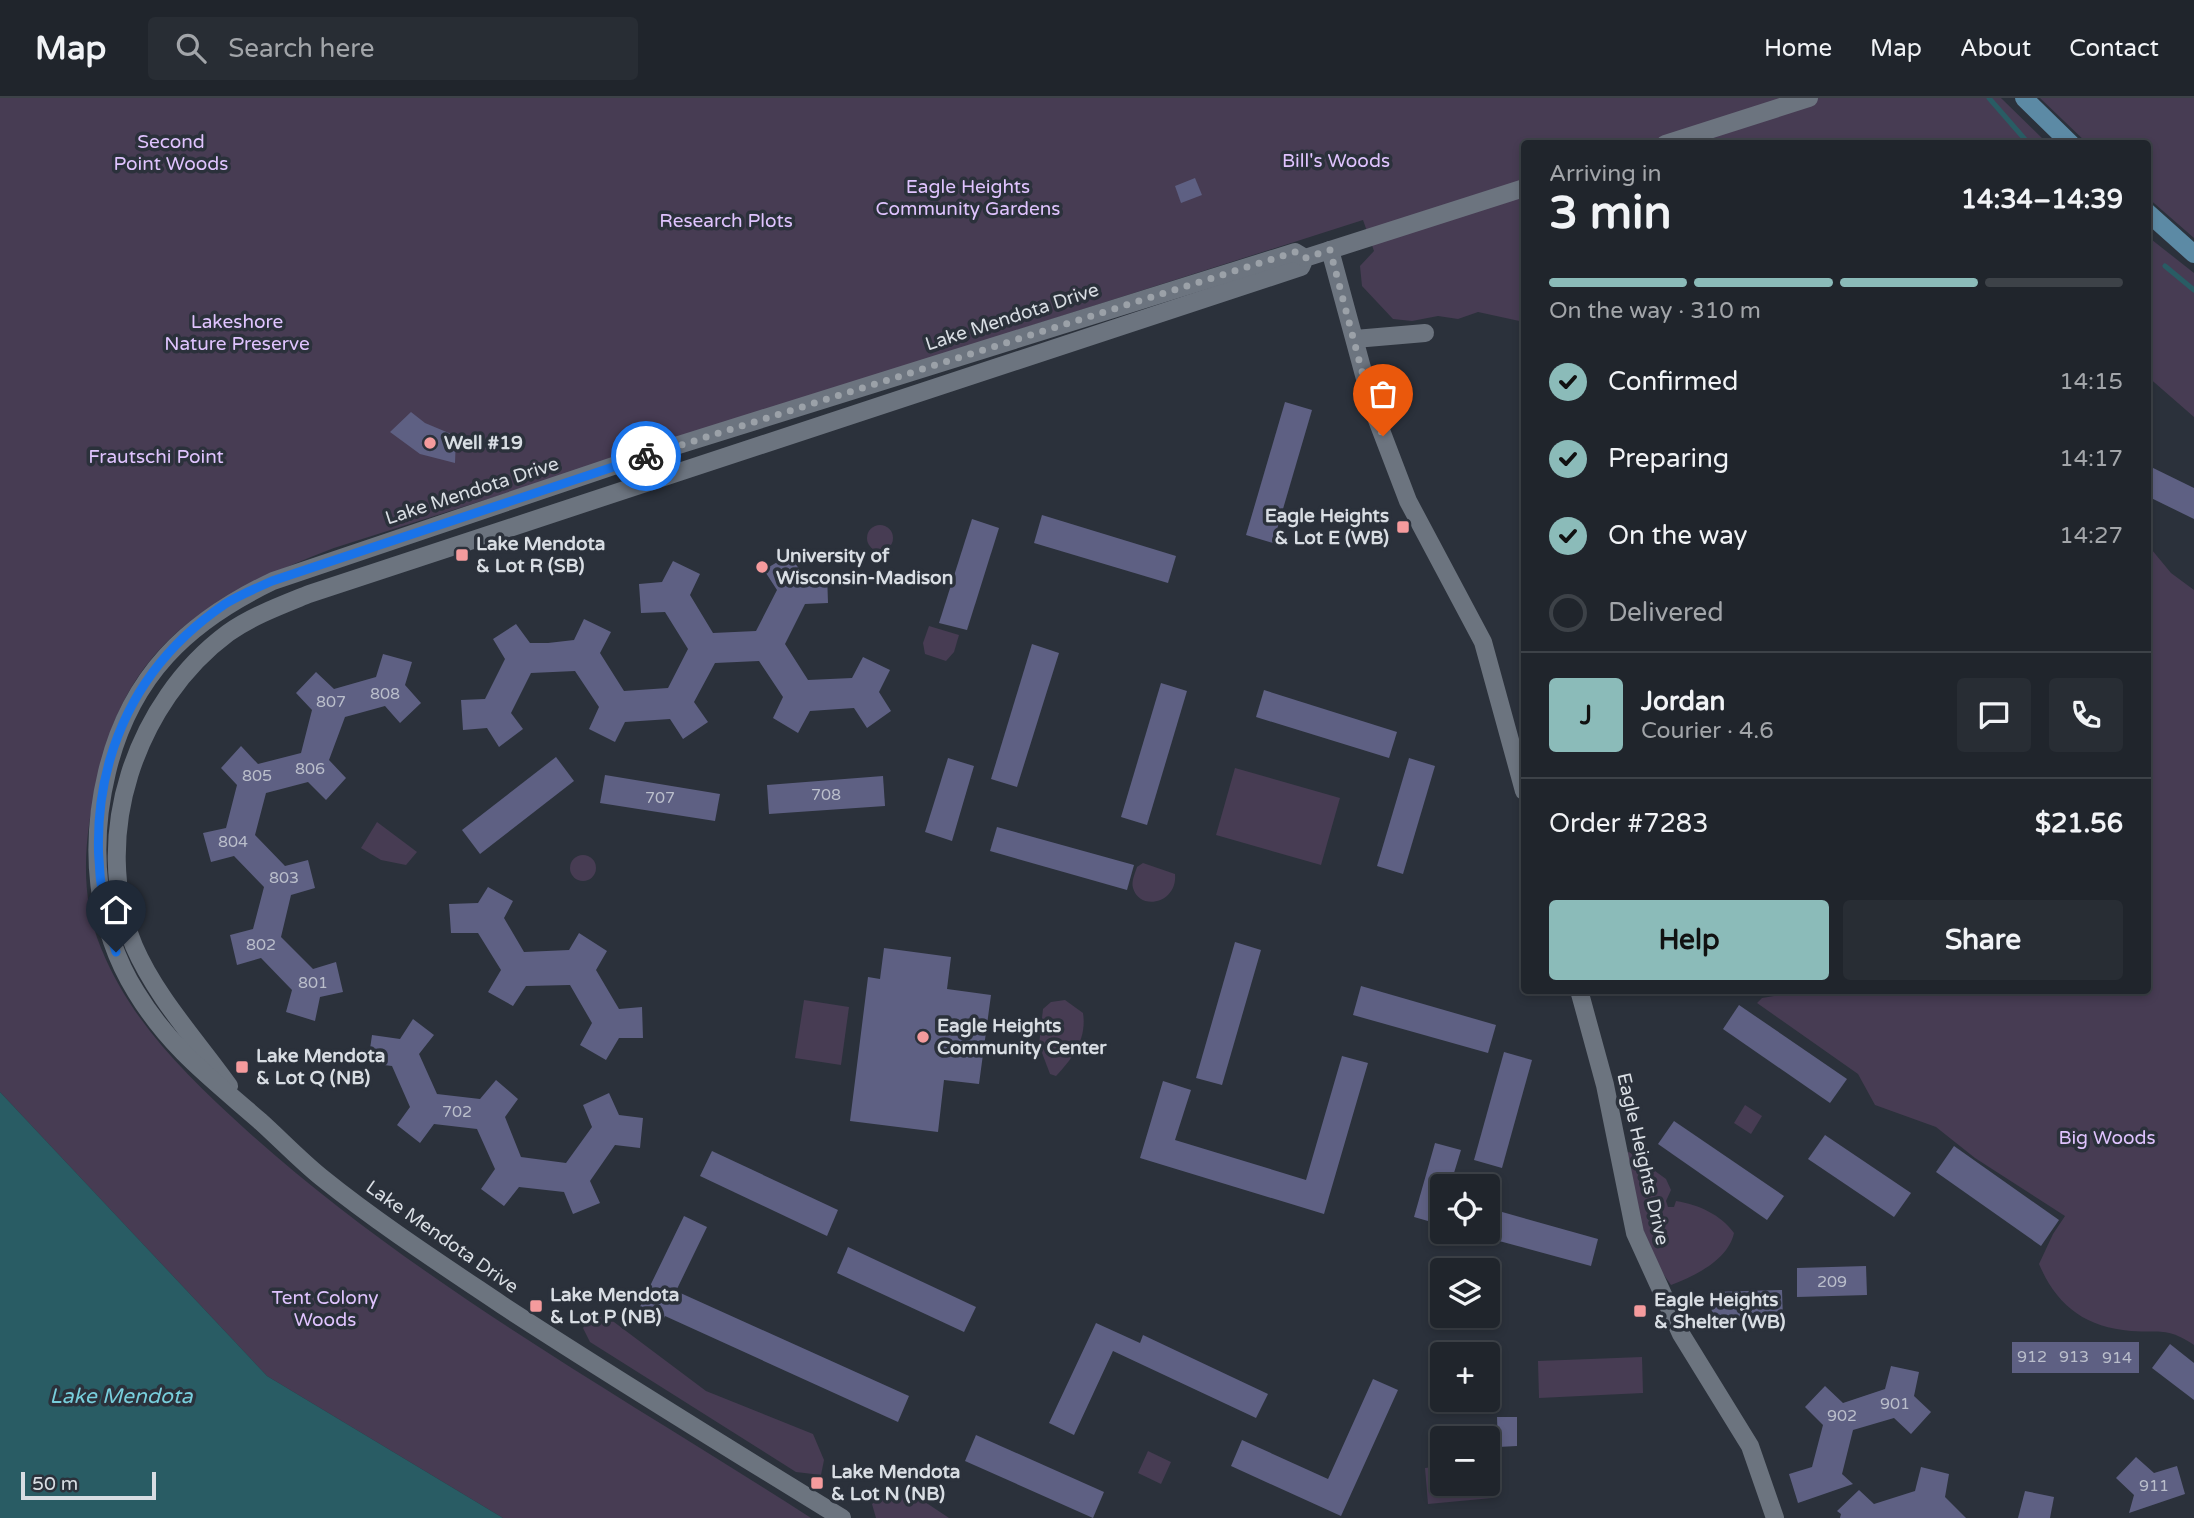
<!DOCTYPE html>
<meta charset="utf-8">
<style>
:root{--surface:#20252c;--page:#282d34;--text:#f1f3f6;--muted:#a2a5a9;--line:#3d4248;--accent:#8bbbb9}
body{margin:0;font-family:"Varela Round",sans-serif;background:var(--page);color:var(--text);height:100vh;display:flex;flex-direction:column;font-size:26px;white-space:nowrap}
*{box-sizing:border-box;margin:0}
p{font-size:23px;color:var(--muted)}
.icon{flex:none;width:38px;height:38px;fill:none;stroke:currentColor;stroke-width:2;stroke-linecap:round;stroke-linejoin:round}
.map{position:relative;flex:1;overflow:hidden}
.details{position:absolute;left:1521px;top:42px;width:630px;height:854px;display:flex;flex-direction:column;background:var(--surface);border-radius:7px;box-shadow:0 4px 10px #0003,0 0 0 2px var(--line)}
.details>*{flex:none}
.buttons{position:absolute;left:1430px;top:1076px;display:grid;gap:14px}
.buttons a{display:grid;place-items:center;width:70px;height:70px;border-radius:7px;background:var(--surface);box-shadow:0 4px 10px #0003,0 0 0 2px var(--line);font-size:35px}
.scale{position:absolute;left:21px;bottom:18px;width:135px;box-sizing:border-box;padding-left:7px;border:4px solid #d8dde3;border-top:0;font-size:19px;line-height:24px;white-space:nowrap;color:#d8dde3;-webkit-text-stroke:5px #2b313b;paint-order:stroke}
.pin{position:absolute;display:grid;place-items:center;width:60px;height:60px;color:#fff;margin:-72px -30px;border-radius:50% 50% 50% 0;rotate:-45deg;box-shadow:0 0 7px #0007}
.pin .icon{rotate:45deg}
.courier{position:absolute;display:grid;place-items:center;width:70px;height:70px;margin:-35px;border:5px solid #1a73e8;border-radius:50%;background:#fff;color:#222;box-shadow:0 2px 9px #0007}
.head em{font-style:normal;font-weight:800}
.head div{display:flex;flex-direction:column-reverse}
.head{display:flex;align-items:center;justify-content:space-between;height:119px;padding:0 28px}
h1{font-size:46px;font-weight:800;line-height:52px}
.bar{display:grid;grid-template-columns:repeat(4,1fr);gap:10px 7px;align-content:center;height:84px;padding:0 28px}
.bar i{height:9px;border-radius:5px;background:var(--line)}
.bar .current{background:var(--accent)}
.bar p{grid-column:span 4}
.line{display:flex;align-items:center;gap:18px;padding:0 28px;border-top:2px solid var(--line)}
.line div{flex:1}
.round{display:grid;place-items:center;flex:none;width:74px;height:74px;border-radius:7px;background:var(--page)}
ol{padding:0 28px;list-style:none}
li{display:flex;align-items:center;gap:21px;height:77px}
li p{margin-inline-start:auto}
li .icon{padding:7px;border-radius:50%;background:var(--accent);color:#111;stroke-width:4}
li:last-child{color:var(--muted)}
li i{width:38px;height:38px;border:4px solid var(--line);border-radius:50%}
.cta{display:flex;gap:14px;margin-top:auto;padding:14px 28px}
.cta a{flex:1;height:80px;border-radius:7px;background:var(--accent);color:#111;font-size:28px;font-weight:800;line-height:80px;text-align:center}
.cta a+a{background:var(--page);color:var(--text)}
header{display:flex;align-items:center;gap:42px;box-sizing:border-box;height:98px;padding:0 35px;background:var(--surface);border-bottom:2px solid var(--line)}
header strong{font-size:33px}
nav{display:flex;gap:38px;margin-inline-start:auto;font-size:24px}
.search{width:490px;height:63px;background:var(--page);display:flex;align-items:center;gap:18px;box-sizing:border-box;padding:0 24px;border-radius:7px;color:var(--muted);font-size:26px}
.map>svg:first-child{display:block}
</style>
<header>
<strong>Map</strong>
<div class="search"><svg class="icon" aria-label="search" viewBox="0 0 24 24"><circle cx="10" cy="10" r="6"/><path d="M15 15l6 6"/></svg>Search here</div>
<nav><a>Home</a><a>Map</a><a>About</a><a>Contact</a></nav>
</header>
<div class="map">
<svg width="2194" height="1420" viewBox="0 0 2194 1420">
<rect width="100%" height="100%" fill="#2b313b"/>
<g fill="#473c53">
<path d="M0,0H2001L2047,45L1889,46L1886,43L1879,46H1524V224L1478,214L1458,221L1438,218L1412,223L1393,221L1362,188L1360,168L1374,153L1363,122L334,450C212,497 127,542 98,679C85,736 78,794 101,850C131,924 186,977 244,1030C414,1184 619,1296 811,1420H503L267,1278L0,994Z"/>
<polygon points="2040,0 2194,0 2194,140 2147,99 2147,46 2087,45"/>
<polygon points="2147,138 2194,175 2194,319 2147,278"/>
<circle cx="880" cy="440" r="13"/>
<path d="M2147,446L2171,475L2194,492V1247C2167,1229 2162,1235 2131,1233C2085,1229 2057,1208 2039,1166L2053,1136L2065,1118L1975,1060L1936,1029L1875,1007L1858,976L1757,905L1762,900L1811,892H2147Z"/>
<polygon points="929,528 959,537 954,554 946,563 925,556 923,545"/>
<polygon points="1235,670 1340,700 1321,767 1216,737"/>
<polygon points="377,724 417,754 406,767 381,762 361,750"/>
<circle cx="583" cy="770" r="13"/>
<path d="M1143,765L1175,776C1178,805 1140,814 1133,790C1131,784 1135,775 1137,769Z"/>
<polygon points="804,902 849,909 841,967 795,960"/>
<path d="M1065,902L1083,915C1087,941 1073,960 1056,978L1050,976L1039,947L1043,911L1051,904Z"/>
<polygon points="1745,1007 1762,1018 1751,1036 1734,1025"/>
<path d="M1629,1054L1666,1081L1671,1092L1666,1103L1668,1109H1674L1676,1103C1699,1107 1720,1116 1734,1135C1728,1162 1695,1178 1671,1187C1642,1149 1635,1102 1624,1056Z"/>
<polygon points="606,1218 706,1293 813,1336 824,1362 821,1377 796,1374 590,1244 583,1230 589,1220"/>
<polygon points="1642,1259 1643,1295 1539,1300 1538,1263"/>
<polygon points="1148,1353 1171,1364 1161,1386 1138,1375"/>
<polygon points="1488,1364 1492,1400 1428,1406 1425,1370 1442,1368 1442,1386 1488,1386"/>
<polygon points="885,1396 916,1398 949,1420 876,1420 872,1406"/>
</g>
<polygon fill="#295c64" points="0,994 267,1278 503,1420 0,1420"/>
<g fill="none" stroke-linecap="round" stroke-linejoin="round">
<g stroke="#295c64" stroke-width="5">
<polyline points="1989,0 2029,46"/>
<polyline points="2165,168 2194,192"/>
</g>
</g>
<g fill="#5e6083">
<polygon points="1195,80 1202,97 1181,105 1175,88"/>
<polygon points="1285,304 1312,312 1273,445 1246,437"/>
<polygon points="411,314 425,325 456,338 455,365 420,356 390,334"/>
<polygon points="2147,367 2194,390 2194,421 2147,398"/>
<polygon points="1042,417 1176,458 1168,485 1034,445"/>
<polygon points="972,421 999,430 967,532 939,525"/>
<polygon points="789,457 803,476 827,475 828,505 805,506 785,546 808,582 852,580 863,559 890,572 879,594 891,613 867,630 854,610 810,613 798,635 773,620 783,599 759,563 715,565 694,604 708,624 683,641 670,621 625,624 615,644 589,631 599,609 575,573 531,575 511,615 523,631 499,649 487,630 463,632 461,602 485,601 505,561 493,541 516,526 530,545 548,545 574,542 584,521 611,534 600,555 624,593 668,590 688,551 665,514 641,515 639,486 662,484 673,463 700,476 690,497 713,535 756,533 777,492 764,472"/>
<polygon points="1032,546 1059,555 1017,689 991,681"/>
<polygon points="383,556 412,564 405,587 421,605 400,625 385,608 345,619 329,662 346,680 326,702 308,684 266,695 255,737 285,768 308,762 315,790 291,797 281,839 313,871 336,864 343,894 320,899 315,923 286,914 292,892 261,860 237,867 230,837 253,831 264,789 234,758 211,764 203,735 226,730 237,687 221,670 241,648 258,666 301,655 312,612 296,595 316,574 334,591 376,579"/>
<polygon points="1161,585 1187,593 1147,727 1121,719"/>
<polygon points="1264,592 1397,634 1389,660 1256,619"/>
<polygon points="556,659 574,683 480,756 462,732"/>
<polygon points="948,660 974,668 952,743 925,734"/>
<polygon points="1409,660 1435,668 1403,776 1377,768"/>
<polygon points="605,677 720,696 715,723 600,705"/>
<polygon points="883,678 885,708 769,716 767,687"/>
<polygon points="997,729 1134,767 1127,792 990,753"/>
<polygon points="488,789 513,803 504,820 524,854 569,852 579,835 607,853 596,872 619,911 642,909 643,940 619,940 606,962 580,947 592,925 570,887 526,888 513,908 488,894 501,872 478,835 451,835 449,806 478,805"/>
<polygon points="1235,844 1261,852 1222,987 1196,980"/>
<polygon points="884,850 951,859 947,891 991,897 979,986 944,982 938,1034 850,1023 868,879 880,881"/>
<polygon points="1361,888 1496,927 1488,955 1353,917"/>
<polygon points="1739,907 1847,981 1830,1005 1723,931"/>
<polygon points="413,921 434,937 419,956 437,996 480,1001 496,982 518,1001 505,1019 521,1059 566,1065 592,1029 583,1007 609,995 619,1017 643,1020 640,1050 615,1047 590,1083 600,1105 573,1116 564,1094 519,1089 504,1108 481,1091 495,1071 477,1031 434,1026 420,1045 397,1027 410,1009 392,968 368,965 372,937 400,941"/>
<polygon points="1504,954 1532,962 1502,1070 1474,1062"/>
<polygon points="1342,958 1368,965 1324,1116 1140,1060 1163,983 1191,992 1175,1042 1306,1082"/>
<polygon points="1674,1023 1784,1098 1767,1122 1658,1046"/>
<polygon points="1825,1037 1911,1095 1894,1119 1808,1061"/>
<polygon points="1435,1045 1461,1052 1450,1088 1442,1088 1442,1127 1414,1119"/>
<polygon points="1954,1048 2059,1122 2041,1148 1936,1074"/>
<polygon points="712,1053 838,1112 827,1138 700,1078"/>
<polygon points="1488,1110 1598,1141 1591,1168 1488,1140"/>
<polygon points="684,1118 707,1129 676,1193 909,1298 898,1324 665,1218 659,1230 635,1219"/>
<polygon points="848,1149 976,1209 964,1234 837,1175"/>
<polygon points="1866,1168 1867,1197 1797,1199 1797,1170"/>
<polygon points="1782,1192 1783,1222 1712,1224 1711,1194"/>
<polygon points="1096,1225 1140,1245 1143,1237 1268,1296 1256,1320 1113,1253 1074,1337 1049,1325"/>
<rect x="2012" y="1244" width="127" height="31"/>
<polygon points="2170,1246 2194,1265 2194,1302 2152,1270"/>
<polygon points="1891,1268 1919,1274 1914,1298 1931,1314 1911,1336 1894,1320 1853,1332 1842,1376 1853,1386 1798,1405 1789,1376 1812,1369 1823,1327 1805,1309 1825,1288 1843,1305 1885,1291"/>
<polygon points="1373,1281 1398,1292 1341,1418 1231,1368 1242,1342 1328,1381"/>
<polygon points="1497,1319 1517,1319 1517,1348 1498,1349"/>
<polygon points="976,1337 1104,1394 1093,1420 965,1363"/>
<polygon points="2136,1359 2154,1375 2177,1368 2185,1396 2129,1415 2134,1397 2116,1380"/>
<polygon points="1921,1369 1949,1376 1945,1399 1966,1420 1840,1420 1841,1416 1837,1413 1859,1392 1874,1406 1915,1393"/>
<polygon points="2025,1393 2054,1399 2050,1420 2018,1420"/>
</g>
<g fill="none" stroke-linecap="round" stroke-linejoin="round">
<g stroke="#6c747f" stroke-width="18">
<polyline points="1665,46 1809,0"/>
<polyline points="1330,152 1374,314 1408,403 1483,544 1524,693"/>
<polyline points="1355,241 1425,235"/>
<polyline points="1579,892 1605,987 1635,1135 1681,1236 1750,1348 1775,1420"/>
<path d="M229,988C197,943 156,899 134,848C89,739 136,603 228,535C252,518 282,507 309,496L1301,169L1305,160L1524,90"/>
<path d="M842,1420C728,1350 614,1280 502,1207C441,1166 378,1125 321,1079C300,1062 280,1041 260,1023C212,981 170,950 136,894C95,828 89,748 107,674C130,578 187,524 273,483L637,360L1295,154L1305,160"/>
</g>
<g stroke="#5c8aa5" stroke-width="18">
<polyline points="2024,0 2071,46"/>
<polyline points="2147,114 2194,156"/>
</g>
</g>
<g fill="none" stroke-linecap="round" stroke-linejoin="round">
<polyline stroke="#9ba1a8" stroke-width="7" stroke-dasharray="0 12.6" points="646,358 1295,154 1305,160 1330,152 1369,300 1383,338"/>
<path stroke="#1a73e8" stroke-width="9" d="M116,854C74,722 106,587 225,506C239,497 257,490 272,483L646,358"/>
</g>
<g fill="#f59b9d" stroke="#2b313b" stroke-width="2.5">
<circle cx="430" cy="345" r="7"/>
<rect x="1396" y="422" width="14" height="14" rx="3.5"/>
<rect x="455" y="450" width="14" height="14" rx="3.5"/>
<circle cx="762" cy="469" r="7"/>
<circle cx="923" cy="939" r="7"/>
<rect x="235" y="962" width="14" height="14" rx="3.5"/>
<rect x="529" y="1201" width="14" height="14" rx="3.5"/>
<rect x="1633" y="1206" width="14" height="14" rx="3.5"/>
<rect x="810" y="1378" width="14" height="14" rx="3.5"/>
</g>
<g text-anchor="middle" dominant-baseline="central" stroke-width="7" stroke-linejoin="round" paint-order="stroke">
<g font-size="16" fill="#babecb">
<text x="385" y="596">808</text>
<text x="331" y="604">807</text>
<text x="310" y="671">806</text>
<text x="257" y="678">805</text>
<text x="826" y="697">708</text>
<text x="660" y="700">707</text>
<text x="233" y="744">804</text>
<text x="284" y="780">803</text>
<text x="261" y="847">802</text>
<text x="313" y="885">801</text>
<text x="457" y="1014">702</text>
<text x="1832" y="1184">209</text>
<text x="2032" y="1259">912</text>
<text x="2074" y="1259">913</text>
<text x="2117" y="1260">914</text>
<text x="1895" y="1306">901</text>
<text x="1842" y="1318">902</text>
<text x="2154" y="1388">911</text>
</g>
<g font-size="19" fill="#dfc3fe" stroke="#2b313b">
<text x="171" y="44">Second<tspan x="171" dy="22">Point Woods</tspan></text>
<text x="1336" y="63">Bill's Woods</text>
<text x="968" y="89">Eagle Heights<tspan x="968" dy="22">Community Gardens</tspan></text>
<text x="726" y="123">Research Plots</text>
<text x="237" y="224">Lakeshore<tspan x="237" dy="22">Nature Preserve</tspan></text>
<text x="156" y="359">Frautschi Point</text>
<text x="2107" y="1040">Big Woods</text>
<text x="325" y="1200">Tent Colony<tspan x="325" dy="22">Woods</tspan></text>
</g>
<g font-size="19" fill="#d8dde3" stroke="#2b313b">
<text transform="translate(1012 219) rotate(-18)">Lake Mendota Drive</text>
<text transform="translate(472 393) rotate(-18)">Lake Mendota Drive</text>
<text transform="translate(1643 1061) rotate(77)">Eagle Heights Drive</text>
<text transform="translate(442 1139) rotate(35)">Lake Mendota Drive</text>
</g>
<g font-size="19" font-weight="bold" fill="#d8dde3" stroke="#2b313b" text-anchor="start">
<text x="444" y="345">Well #19</text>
<text x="1389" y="418" text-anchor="end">Eagle Heights<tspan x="1389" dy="22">&amp; Lot E (WB)</tspan></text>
<text x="476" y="446">Lake Mendota<tspan x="476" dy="22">&amp; Lot R (SB)</tspan></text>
<text x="776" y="458">University of<tspan x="776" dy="22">Wisconsin-Madison</tspan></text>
<text x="937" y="928">Eagle Heights<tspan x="937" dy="22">Community Center</tspan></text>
<text x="256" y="958">Lake Mendota<tspan x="256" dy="22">&amp; Lot Q (NB)</tspan></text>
<text x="550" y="1197">Lake Mendota<tspan x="550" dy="22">&amp; Lot P (NB)</tspan></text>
<text x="1654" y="1202">Eagle Heights<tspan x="1654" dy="22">&amp; Shelter (WB)</tspan></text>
<text x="831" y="1374">Lake Mendota<tspan x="831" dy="22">&amp; Lot N (NB)</tspan></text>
</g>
<g font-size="21" font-style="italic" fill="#78cedc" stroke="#2b313b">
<text x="121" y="1298">Lake Mendota</text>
</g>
</g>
</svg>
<div class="buttons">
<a><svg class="icon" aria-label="locate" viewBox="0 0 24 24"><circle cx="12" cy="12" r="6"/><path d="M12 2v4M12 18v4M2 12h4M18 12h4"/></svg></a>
<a><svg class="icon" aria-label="layers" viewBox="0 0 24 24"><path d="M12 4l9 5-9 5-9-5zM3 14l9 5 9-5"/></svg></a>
<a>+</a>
<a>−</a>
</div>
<div class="scale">50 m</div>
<div class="pin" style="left:1383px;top:338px;background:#ea580c"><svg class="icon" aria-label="bag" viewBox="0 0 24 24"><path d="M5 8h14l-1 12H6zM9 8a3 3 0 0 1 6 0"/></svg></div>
<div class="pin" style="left:116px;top:854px;background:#1f2937"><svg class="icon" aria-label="home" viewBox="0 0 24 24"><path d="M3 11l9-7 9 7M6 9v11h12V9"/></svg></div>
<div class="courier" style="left:646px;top:358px"><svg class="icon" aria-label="bike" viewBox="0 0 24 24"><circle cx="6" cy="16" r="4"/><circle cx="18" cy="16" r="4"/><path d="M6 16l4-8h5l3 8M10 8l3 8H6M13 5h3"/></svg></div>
<section class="details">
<div class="head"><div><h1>3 min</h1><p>Arriving in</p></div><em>14:34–14:39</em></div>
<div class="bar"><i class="current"></i><i class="current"></i><i class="current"></i><i></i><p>On the way · 310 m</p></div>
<ol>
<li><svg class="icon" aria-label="check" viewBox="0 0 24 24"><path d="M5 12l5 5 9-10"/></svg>Confirmed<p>14:15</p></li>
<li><svg class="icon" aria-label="check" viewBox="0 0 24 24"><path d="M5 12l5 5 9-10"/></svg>Preparing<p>14:17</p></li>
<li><svg class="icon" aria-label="check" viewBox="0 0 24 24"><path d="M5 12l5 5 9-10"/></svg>On the way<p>14:27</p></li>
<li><i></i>Delivered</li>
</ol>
<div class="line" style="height:126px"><b class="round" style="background:var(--accent);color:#111">J</b><div><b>Jordan</b><p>Courier · 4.6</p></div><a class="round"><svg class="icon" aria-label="chat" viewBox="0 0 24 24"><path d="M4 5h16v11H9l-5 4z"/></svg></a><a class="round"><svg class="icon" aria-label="phone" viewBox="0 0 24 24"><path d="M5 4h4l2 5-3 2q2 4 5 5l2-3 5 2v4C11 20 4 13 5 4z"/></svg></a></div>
<div class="line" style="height:91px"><div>Order #7283</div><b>$21.56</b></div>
<div class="cta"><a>Help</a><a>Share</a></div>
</section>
</div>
